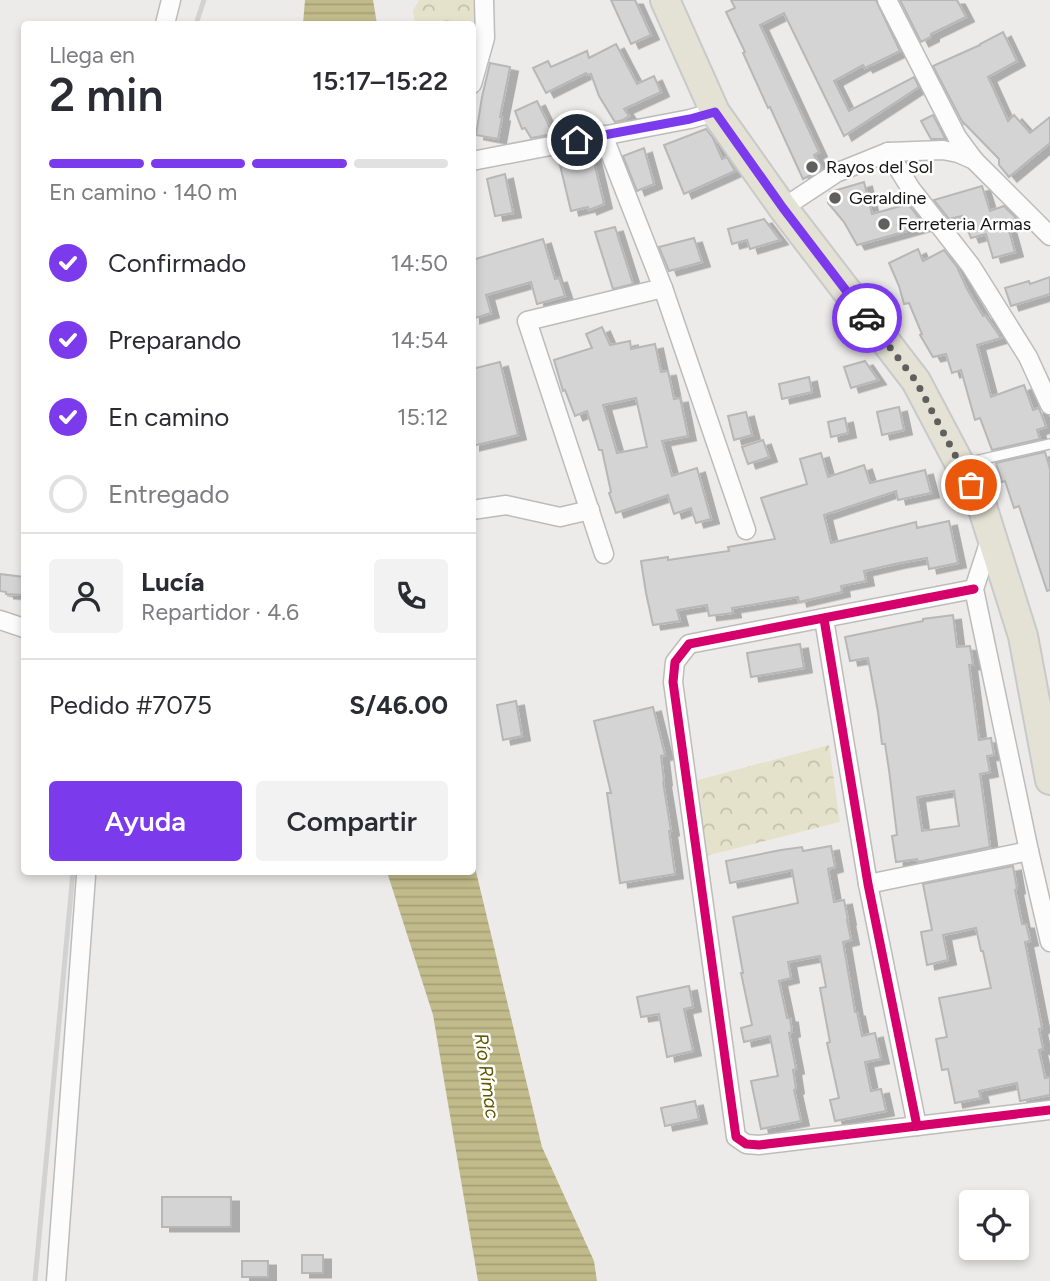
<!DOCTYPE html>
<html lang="es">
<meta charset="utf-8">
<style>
:root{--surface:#fff;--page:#f2f2f3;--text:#2b2b33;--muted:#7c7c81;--line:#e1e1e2;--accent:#7c3aed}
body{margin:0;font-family:Figtree,sans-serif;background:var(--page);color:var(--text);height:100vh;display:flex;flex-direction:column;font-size:26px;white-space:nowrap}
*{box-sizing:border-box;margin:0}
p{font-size:23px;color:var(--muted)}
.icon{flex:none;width:38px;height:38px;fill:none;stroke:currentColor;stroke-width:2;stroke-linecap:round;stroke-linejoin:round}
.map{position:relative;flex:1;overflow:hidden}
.details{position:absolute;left:21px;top:21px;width:455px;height:854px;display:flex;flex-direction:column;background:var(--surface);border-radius:7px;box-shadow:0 4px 10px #0003}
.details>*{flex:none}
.fabs{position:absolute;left:959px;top:1190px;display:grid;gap:14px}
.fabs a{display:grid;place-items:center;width:70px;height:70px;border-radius:7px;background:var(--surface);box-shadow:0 4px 10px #0003;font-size:35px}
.pin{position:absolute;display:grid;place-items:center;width:60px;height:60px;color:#fff;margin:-30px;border:4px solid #fff;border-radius:50%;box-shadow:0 2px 7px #0007}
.courier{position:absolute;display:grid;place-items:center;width:70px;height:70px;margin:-35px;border:5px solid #7c3aed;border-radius:50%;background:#fff;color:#222;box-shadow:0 2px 9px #0007}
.overview em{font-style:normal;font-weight:600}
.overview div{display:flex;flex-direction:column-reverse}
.overview{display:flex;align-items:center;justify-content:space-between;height:119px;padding:0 28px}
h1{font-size:46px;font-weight:600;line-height:52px}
.bar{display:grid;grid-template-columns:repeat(4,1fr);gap:10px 7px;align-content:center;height:84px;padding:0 28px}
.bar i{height:9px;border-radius:5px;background:var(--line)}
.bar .current{background:var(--accent)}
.bar p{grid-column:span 4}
.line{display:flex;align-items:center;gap:18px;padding:0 28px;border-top:2px solid var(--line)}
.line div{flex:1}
.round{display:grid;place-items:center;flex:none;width:74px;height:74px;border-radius:7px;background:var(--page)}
ol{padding:0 28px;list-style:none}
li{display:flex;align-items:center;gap:21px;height:77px}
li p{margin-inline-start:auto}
li .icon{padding:7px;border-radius:50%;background:var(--accent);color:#fff;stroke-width:4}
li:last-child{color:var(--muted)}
li i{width:38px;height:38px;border:4px solid var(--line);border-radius:50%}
.action{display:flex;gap:14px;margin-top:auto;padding:14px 28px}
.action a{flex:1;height:80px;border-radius:7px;background:var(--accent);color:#fff;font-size:28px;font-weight:600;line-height:80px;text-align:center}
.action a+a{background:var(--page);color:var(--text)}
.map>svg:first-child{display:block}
</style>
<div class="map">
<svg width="1050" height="1281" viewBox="0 0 1050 1281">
<defs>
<pattern id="park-crowns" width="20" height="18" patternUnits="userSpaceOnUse" patternTransform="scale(1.75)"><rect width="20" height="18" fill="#e5e2cb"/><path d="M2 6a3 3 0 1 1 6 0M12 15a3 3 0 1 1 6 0" fill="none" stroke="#c4c1ad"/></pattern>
<pattern id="water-rules" width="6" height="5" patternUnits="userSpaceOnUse" patternTransform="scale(1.75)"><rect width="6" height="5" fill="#c1bb8b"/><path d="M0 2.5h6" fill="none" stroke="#a5a077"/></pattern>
<filter id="shadow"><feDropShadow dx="8" dy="4.5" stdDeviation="0" flood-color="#0004"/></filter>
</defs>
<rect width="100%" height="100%" fill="#ecebea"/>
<g fill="url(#park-crowns)">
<polygon points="419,0 473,0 479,47 473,69 472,24 415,24 413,11"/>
<polygon points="829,745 840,822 706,856 698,780"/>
</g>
<g fill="url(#water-rules)">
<polygon points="305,0 373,0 377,24 303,24"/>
<polygon points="473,859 542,1147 594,1261 597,1281 478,1281 433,1015 387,872 472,872"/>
</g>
<g fill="#d4d4d4" stroke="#b8b7b7" stroke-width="2" fill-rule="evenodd" filter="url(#shadow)">
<polygon points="611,0 635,0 651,35 631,44"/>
<polygon points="731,0 876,0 900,51 865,68 863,65 834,81 849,111 914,77 919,87 844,136 784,13 760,25 819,152 814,155 822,169 803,179 770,107 768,108 743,53 745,52 726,12 735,8"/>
<polygon points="900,0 957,0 966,17 931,34 931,37 921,42"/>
<polygon points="1003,32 1017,61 988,77 1008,121 1014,115 1030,133 1050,117 1050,143 1009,177 999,165 999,159 962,121 964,125 933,66 980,45 980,44"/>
<polygon points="616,44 637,84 654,76 661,92 624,109 629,116 623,120 615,122 599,96 591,74 587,75 586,73 546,93 533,68 548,61 551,67 587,51 589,58"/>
<polygon points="490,63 510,67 500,117 502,117 498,139 476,135 482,97"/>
<polygon points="537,101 553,134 531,138 525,128 522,129 515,111"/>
<polygon points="933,115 945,138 943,139 931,139 921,121"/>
<polygon points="706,129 713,138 722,159 727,157 735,171 684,194 664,145"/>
<polygon points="644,148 654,184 637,191 623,156"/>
<polygon points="592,153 604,204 589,210 588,207 571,211 559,161"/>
<polygon points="505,174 513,213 495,216 487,179"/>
<polygon points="864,182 872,214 908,204 925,226 857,245 844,222 828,203 830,192"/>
<polygon points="982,186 990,211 1004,206 1022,224 1008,227 1015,252 993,258 986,234 971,238 962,216 949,219 934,200"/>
<polygon points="764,219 780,240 750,249 747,240 732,244 728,229"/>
<polygon points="615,227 633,284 613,289 595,232"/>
<polygon points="694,238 702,262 669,271 659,247"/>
<polygon points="543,239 555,279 559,278 565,296 537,304 531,282 486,295 491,313 472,319 472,260"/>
<polygon points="918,249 923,261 944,250 957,267 967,289 983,316 985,315 1001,338 977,345 991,397 1024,385 1033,410 1039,408 1046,427 1037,430 1040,439 992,450 980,418 975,420 961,370 952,373 946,354 933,357 920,335 922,334 909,303 904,304 899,286 889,263"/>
<polygon points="1050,277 1050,294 1011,306 1005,288 1029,281 1030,284"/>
<path d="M602,327L610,345L630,341L631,349L655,344L661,372L668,371L674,399L680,398L688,436L662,441L672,476L697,468L711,519L696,523L691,508L674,514L668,495L616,513L609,493L611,492L602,450H599L587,411L575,416L565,390L563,391L554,360L592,348L586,334ZM636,398L647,447L617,453L603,405Z"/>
<polygon points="865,361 878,380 851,388 844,367"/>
<polygon points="500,362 518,435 472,446 472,369"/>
<polygon points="809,377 812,392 782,399 779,384"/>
<polygon points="899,407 904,430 882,435 877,412"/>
<polygon points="746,412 752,435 734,440 728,416"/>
<polygon points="845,418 848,433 831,437 828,422"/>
<polygon points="763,440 769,457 748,464 742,447"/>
<polygon points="1045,452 1050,469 1050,590 1047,591 1019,506 1014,508 1005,481 1002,482 996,463"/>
<polygon points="821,453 828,477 864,465 870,483 925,470 931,493 898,500 896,491 824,515 831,543 916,522 917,528 949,521 958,563 929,569 927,558 899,563 864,571 866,581 841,586 842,592 799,602 798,597 732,608 733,613 709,616 707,605 677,610 680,621 653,625 646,593 641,561 668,557 668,560 729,551 728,547 775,539 761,498 807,484 800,459"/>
<polygon points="0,574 24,577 24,595 6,594 6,592 0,591"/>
<path d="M953,615L957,647L970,646L973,665H969L979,740L991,738L994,755L987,756L990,772L980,774L990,847L918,862L917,859L896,862L892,836L897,835L889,770L885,744H882L878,712L868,658L850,661L845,637L923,621V619ZM954,791L959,826L922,831L917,797Z"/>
<polygon points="800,644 804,668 751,677 747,653"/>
<polygon points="516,701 522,736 503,740 497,705"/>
<polygon points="653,707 665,755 661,756 664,781 663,782 671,831 669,831 675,874 620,883 607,793 611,793 594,721"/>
<polygon points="831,846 835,867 828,869 834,902 844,900 848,920 847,920 851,940 843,942 855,1012 857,1012 862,1036 875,1033 881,1059 865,1062 871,1091 881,1089 886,1111 835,1121 830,1100 839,1098 827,1043 830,1042 820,988 826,987 820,956 788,962 791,978 779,981 787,1018 790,1018 792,1032 789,1033 796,1069 793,1070 796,1089 794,1090 801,1121 761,1129 751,1081 778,1076 770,1036 744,1042 741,1028 752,1025 741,973 743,973 733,917 798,903 792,870 730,883 726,861 781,850 802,847 803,851"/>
<polygon points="1013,866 1017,889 1015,890 1022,924 1026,924 1030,941 1025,942 1042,1028 1039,1029 1043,1049 1039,1050 1045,1078 1050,1077 1050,1095 1020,1101 1017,1083 979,1091 981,1098 955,1103 948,1069 942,1070 936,1039 947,1037 939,998 991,988 983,951 981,951 976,928 943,935 948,960 927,965 921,932 932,930 923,884"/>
<polygon points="689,986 693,1007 684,1009 693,1051 667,1057 659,1014 641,1017 637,997"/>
<polygon points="695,1101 699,1119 665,1126 661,1108"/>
<rect x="162" y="1197" width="69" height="30"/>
<rect x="302" y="1255" width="21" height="18"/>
<rect x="242" y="1261" width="26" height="16"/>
</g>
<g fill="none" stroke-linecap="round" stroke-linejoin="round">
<defs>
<polyline id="service" points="966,463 1050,444"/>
<g id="minor">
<polyline points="887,0 957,137 974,160"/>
<polyline points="165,24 171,0"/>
<polyline points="472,84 485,38 484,0"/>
<polyline points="603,135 663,288 746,530"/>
<polyline points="888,152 911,189 971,266 1028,357 1050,405"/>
<polyline points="472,161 690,119 715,112"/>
<polyline points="783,208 836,173 888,152 943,150 958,153 974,160 1050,236"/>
<polyline points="472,510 506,505 560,517 590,510"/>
<polyline points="991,537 974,589 1029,851 1050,942"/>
<polyline points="604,554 527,321 663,288"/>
<polyline points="974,589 689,644 675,662 673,682 736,1137 746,1144 759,1145 1050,1110"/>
<polyline points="824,619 868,884 917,1126"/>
<polyline points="0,620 24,628"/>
<polyline points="868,884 1029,851"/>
<polyline points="56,1281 86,876"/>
</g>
<polyline id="trunk" points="665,0 715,112 783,208 916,381 982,506 1023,636 1050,780"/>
</defs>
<use href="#service" stroke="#bdbcbb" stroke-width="12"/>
<use href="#minor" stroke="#bdbcbb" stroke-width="21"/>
<use href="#trunk" stroke="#c9c9c9" stroke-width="32"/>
<use href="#service" stroke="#fcfcfc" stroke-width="9"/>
<use href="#minor" stroke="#fcfcfc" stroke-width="18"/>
<use href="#trunk" stroke="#e4e2d4" stroke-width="28"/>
<g stroke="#d2d2d2" stroke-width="5">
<polyline points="196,24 204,0"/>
<polyline points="35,1281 73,872"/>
</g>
<defs>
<g id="cycleway">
<polyline points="974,589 689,644 675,662 673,682 736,1137 746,1144 759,1145 1050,1110"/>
<polyline points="824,619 868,884 917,1126"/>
</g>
</defs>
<use href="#cycleway" stroke="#fff" stroke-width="13"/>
<use href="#cycleway" stroke="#d6006c" stroke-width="9"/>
</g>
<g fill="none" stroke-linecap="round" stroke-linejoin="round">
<polyline stroke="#605f5e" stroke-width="7" stroke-dasharray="0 12.6" points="867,318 916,381 971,485"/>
<polyline stroke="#7c3aed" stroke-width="9" points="577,140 690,119 715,112 783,208 867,318"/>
</g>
<g fill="#605f5e" stroke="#fff" stroke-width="2.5">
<circle cx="812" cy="167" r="7"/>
<circle cx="835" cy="198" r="7"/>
<circle cx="884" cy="224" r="7"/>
</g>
<g text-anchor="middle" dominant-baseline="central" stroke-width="5" stroke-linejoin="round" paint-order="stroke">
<g font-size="18" fill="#141413" stroke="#fff" text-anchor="start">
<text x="826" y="167">Rayos del Sol</text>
<text x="849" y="198">Geraldine</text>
<text x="898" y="224">Ferreteria Armas</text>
</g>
<g font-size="19" font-style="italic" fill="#615700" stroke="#fff">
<text transform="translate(487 1076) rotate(82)">Río Rímac</text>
</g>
</g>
</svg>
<div class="fabs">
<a><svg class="icon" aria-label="locate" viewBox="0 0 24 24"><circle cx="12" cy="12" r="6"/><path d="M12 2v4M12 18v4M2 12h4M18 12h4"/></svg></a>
</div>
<div class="pin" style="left:971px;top:485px;background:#ea580c"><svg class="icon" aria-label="bag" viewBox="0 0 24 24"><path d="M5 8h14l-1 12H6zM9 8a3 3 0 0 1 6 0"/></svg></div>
<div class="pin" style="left:577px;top:140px;background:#1f2937"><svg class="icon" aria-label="home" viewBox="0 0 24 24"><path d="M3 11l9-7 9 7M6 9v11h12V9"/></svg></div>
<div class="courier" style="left:867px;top:318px"><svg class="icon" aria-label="car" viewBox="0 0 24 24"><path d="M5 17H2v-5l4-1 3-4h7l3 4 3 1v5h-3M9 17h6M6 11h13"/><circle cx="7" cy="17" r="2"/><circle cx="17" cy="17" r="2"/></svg></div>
<section class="details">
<div class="overview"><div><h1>2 min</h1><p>Llega en</p></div><em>15:17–15:22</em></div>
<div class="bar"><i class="current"></i><i class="current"></i><i class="current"></i><i></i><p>En camino · 140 m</p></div>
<ol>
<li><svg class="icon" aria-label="check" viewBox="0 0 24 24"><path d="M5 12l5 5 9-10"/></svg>Confirmado<p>14:50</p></li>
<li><svg class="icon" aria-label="check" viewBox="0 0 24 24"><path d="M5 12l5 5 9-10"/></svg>Preparando<p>14:54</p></li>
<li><svg class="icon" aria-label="check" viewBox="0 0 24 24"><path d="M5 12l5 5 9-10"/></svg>En camino<p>15:12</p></li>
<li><i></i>Entregado</li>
</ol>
<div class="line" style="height:126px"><a class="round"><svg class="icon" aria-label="person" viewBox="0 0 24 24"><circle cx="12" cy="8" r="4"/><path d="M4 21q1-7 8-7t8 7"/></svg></a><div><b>Lucía</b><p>Repartidor · 4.6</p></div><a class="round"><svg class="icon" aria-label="phone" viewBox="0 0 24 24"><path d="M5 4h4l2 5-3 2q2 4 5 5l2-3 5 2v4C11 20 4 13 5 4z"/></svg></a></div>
<div class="line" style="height:91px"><div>Pedido #7075</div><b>S/46.00</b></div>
<div class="action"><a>Ayuda</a><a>Compartir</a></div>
</section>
</div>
